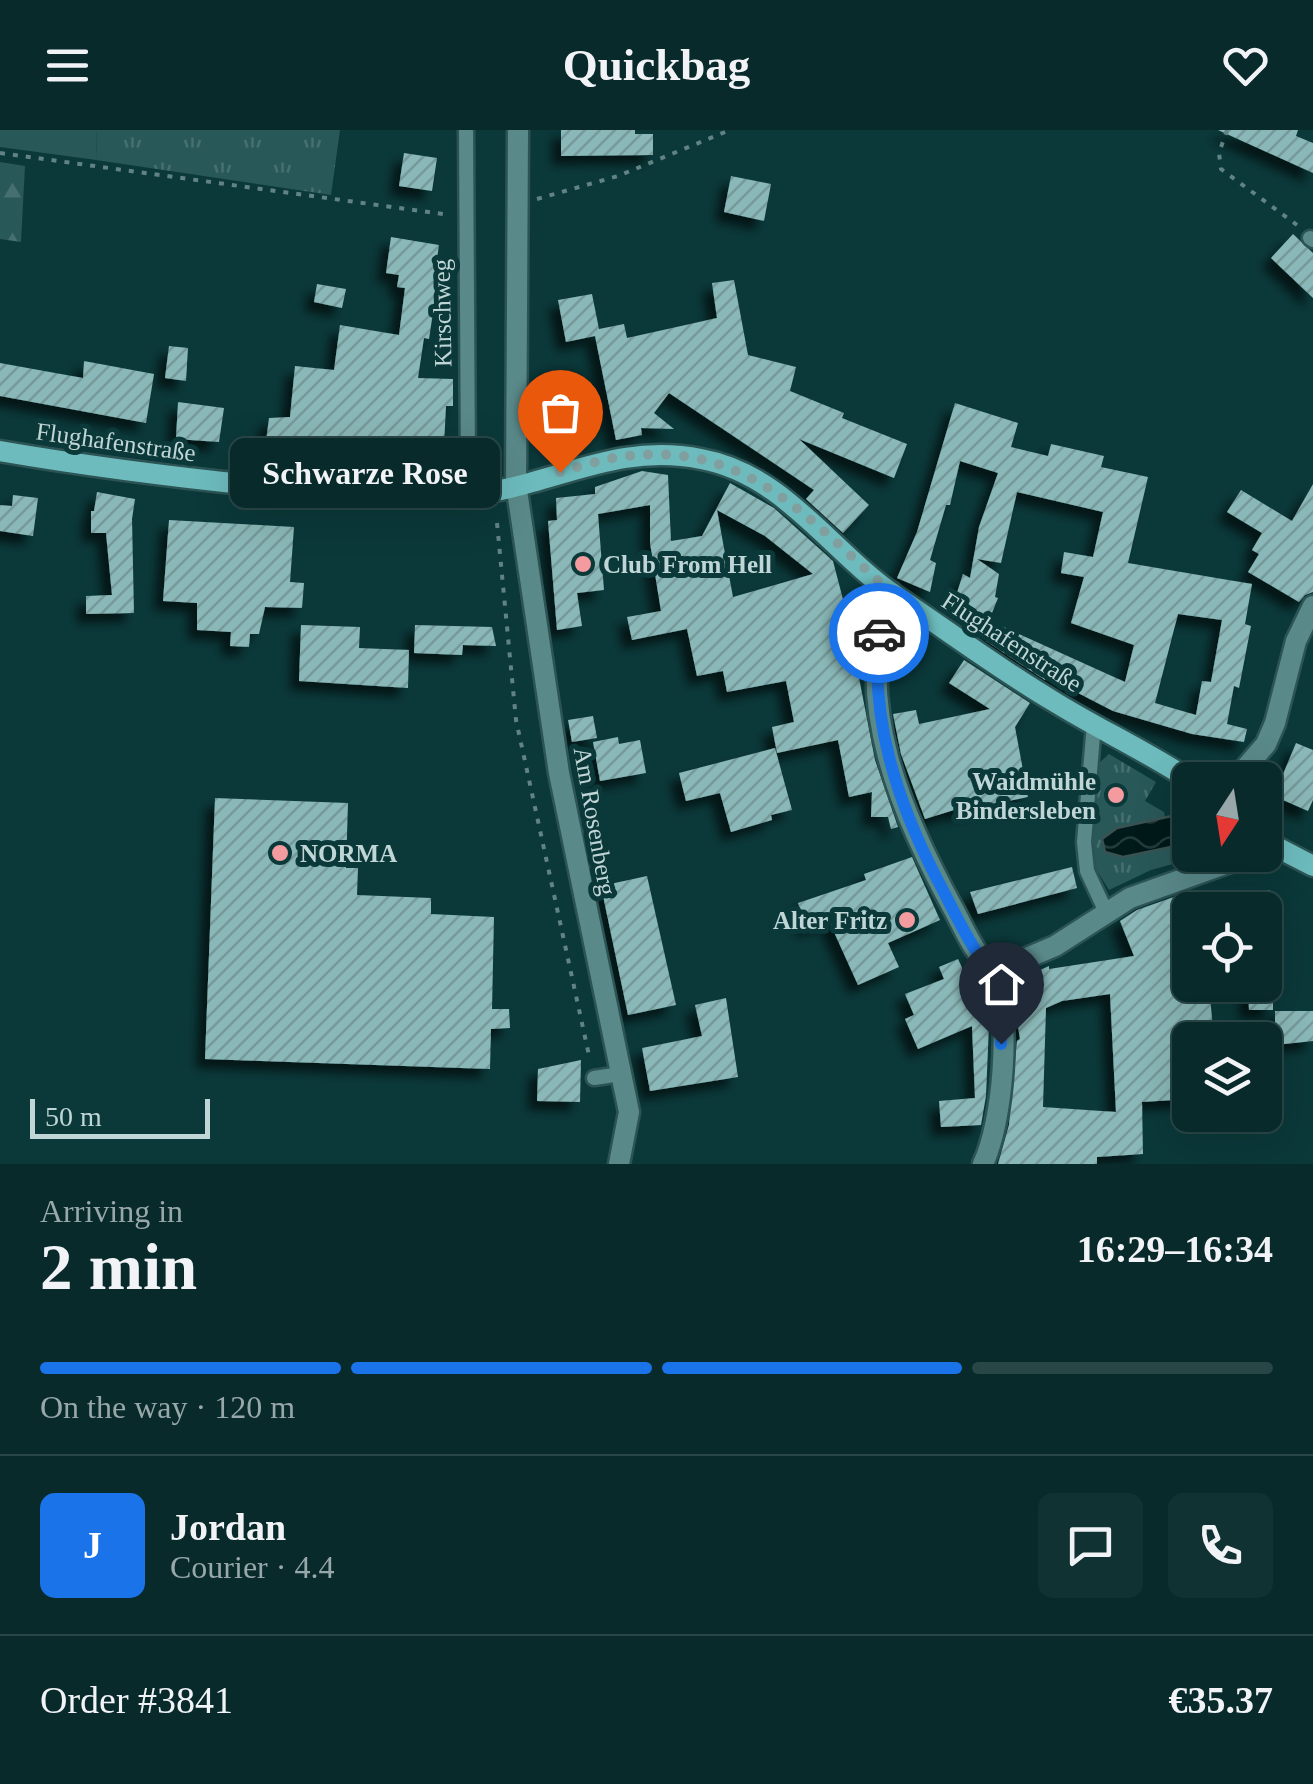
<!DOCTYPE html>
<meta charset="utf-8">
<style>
:root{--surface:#082a2b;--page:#113233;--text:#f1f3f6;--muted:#98a7a9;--line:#294647;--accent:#1a73e8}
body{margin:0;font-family:Georgia,serif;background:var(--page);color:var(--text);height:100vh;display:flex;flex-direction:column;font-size:38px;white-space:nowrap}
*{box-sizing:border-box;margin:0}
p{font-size:32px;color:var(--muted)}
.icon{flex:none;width:55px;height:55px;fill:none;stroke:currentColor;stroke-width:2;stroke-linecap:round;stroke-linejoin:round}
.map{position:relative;height:1034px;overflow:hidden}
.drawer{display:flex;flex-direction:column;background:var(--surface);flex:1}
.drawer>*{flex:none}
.needle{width:65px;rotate:192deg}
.buttons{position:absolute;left:1172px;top:632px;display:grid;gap:20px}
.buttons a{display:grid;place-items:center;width:110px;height:110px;border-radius:15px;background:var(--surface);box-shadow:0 10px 40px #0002,0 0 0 2px var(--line);font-size:50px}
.scale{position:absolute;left:30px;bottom:25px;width:180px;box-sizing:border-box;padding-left:10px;border:5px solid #c0d6d6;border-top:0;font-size:28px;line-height:35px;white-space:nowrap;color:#c0d6d6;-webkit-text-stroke:8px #0b3839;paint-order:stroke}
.pin{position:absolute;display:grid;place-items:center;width:85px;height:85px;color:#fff;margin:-102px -42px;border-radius:50% 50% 50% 0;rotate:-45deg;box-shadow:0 0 10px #0007}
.pin .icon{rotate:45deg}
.courier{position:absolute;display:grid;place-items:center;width:100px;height:100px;margin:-50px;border:8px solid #1a73e8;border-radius:50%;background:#fff;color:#222;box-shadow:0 2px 12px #0007}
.bubble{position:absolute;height:70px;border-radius:15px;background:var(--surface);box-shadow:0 10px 40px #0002,0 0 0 2px var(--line);font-size:32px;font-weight:700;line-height:70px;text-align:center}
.head em{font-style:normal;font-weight:700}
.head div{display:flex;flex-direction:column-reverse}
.head{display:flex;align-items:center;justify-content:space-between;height:170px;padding:0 40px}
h1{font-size:65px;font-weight:700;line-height:75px}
.bar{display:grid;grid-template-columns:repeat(4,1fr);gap:15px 10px;align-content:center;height:120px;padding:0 40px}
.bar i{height:12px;border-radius:8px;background:var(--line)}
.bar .selected{background:var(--accent)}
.bar p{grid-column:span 4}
.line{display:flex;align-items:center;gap:25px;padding:0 40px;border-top:2px solid var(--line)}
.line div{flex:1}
.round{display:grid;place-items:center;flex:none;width:105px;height:105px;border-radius:15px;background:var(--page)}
header{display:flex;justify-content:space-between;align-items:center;height:130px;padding:0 40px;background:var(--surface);font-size:45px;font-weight:700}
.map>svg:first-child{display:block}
</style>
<header><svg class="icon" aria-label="menu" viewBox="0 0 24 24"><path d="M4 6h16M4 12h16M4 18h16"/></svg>Quickbag<svg class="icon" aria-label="heart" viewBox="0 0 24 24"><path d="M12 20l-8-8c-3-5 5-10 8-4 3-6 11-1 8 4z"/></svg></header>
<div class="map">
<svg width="1313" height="1034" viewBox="0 0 1313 1034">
<defs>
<pattern id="grass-tufts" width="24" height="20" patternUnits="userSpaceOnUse" patternTransform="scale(2.5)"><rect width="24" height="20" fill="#295859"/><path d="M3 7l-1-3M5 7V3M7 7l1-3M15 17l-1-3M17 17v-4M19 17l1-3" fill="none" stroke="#466f70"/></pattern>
<pattern id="forest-firs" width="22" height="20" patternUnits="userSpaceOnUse" patternTransform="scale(2.5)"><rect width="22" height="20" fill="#295859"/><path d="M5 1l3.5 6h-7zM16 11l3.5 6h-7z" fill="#466f70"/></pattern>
<pattern id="water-waves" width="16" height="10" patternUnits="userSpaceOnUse" patternTransform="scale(2.5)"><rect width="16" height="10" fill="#001919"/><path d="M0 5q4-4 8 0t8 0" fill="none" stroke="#233a3a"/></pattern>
<pattern id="building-hatch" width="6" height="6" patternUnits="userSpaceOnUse" patternTransform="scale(2.5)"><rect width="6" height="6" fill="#8ab7b7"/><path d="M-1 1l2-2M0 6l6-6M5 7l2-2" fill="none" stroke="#769999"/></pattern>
<filter id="shadow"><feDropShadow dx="-9" dy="9" stdDeviation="5" flood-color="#0009"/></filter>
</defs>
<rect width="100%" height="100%" fill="#0b3839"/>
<g fill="url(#grass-tufts)">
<polygon points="97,0 340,0 331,65 96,30"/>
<polygon points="1109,624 1156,652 1145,671 1164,682 1165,688 1117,698 1123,727 1190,713 1190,725 1205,725 1151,740 1109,760 1096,739 1093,713 1099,633"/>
</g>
<polygon fill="url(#forest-firs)" points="0,32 25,36 21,112 0,109"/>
<polygon fill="#295859" points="0,0 97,0 96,30 0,17"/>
<polygon fill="url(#water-waves)" stroke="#3a5252" stroke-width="2.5" points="1190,682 1190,713 1123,727 1105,722 1102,709 1117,698"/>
<g fill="url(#building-hatch)" fill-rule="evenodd" filter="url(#shadow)">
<polygon points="561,0 635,0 635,4 653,4 653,25 561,26"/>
<polygon points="1218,0 1298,0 1296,6 1313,13 1313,43"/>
<polygon points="404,23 437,28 432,61 399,56"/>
<polygon points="731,46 771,54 764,91 724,82"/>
<polygon points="1293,104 1313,123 1313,168 1271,128"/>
<polygon points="391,107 439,115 435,143 439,143 429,209 424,208 418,248 453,249 453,276 446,276 443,335 340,329 265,319 269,288 290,287 295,236 334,240 340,195 399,205 405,158 397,157 399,145 386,143"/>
<polygon points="734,150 748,225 796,237 790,261 844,283 842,288 907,314 894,348 799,309 869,375 843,403 806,369 814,360 669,263 654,283 674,299 641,298 642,305 616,310 595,206 566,212 558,170 592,164 599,199 624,194 627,208 717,188 712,153"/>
<polygon points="317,154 346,159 342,178 314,172"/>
<polygon points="169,216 188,218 186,251 165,248"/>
<polygon points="84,231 154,244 146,293 0,266 0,233 83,248"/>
<polygon points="178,272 224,278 219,312 176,309"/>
<path d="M955,273L1018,293L1011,317L1048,326L1051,314L1104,326L1101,337L1148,347L1128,433L1252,454L1245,494L1251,496L1239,558L1234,556L1227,594L1247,599L1244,612L1192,604L1113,581L1047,547L1045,550L986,511L997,494L1125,552L1134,515L1071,493L1084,447L1061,443L1064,422L1093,427L1103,382L1017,362L1001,433L977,429L999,444L995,467L998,468L990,488L954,472L963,444L970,448L979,397L998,343L960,331L950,375H946L930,430L936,433L930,462L897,448L917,402ZM1178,484L1222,490L1211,552L1202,551L1196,585L1155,573Z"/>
<path d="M642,341L668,345L671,411L702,406L730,353L774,378L833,431L846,481L875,630L898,697L891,699L888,687H871L872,662L849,667L838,610L777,623L772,597L794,592L786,551L727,562L723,541L697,546L687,499L632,510L627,487L661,481L650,413V375L598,384L604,460L577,463L582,496L557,500L548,391L557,390L556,368L595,364V357ZM717,380L765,406L813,444L733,467Z"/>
<polygon points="1313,354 1313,462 1305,465 1299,472 1248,442 1259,424 1252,420 1262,403 1227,382 1241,360 1292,391"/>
<polygon points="97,362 135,369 132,389 134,483 86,484 86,466 112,465 106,403 91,403 91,381 94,381"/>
<polygon points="13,365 38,368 33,406 0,401 0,375 12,376"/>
<polygon points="169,390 294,397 290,452 304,453 302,478 265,477 259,504 250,504 249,517 230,516 231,502 197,500 197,473 163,471"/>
<polygon points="301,495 360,497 359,518 409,520 408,558 299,551"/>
<polygon points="415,495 492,497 496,516 463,515 462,525 414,523"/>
<polygon points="964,530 1030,573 1015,597 1028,667 955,682 954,680 925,689 901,624 893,584 916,580 919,594 990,579 949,553"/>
<polygon points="593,586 597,608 572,612 568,590"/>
<polygon points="618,607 619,614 640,610 646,643 600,651 593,612"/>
<polygon points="1296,613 1313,620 1313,670 1308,681 1274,666"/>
<polygon points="775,618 792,680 771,685 772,690 731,702 720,663 686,671 679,643"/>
<polygon points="215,668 348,673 346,738 358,738 357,765 431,768 431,784 494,787 492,879 509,879 510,898 491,899 490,939 205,929"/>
<polygon points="912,727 940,790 888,813 899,837 858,855 829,791 806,798 798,773 866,750 864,744"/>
<polygon points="1072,737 1077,758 978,784 970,762"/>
<polygon points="647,746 676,875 628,885 601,756"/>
<path d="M1270,760L1271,780H1190V855H1209L1214,910H1190V969L1142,972L1143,1024L1097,1027V1034H998L1009,995L1017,911L1020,909L1011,853L1049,836V839L1134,826L1120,791L1137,780L1185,763ZM1110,864L1116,982L1043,977L1046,878L1062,871Z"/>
<polygon points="958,829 989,895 986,966 981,995 941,997 939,971 975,968 972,896 918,919 905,889 914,885 905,864 944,849 939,837"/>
<polygon points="1248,855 1273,855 1273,880 1249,880"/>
<polygon points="726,868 738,947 650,961 642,918 702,906 695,875"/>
<polygon points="1275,881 1313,881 1313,911 1275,915"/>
<polygon points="581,930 580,972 537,971 538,939"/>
</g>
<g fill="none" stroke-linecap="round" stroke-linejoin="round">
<defs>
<g id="lane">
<polyline points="466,0 468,339 471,364"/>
<polyline points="1310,108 1313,110"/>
<polyline points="1094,594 1084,712 1087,741 1106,782"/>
<polyline points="594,948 621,944"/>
</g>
<g id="street">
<polyline points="518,0 516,354 559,643 629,982 619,1034"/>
<path d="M891,462C850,571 903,687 955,782C962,795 968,809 977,822C982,831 991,837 995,846C1011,892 1003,991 983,1034"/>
<polyline points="1235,650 1266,614 1275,593 1296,511 1313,476"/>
<polyline points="994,842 1055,816 1130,768 1250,725"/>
</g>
<g id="secondary">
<path d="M0,321C87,336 174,347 262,356C330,363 397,369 465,365C548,359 612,311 701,329C784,344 830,421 896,466C948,501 999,539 1053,571C1098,599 1146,621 1190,650"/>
<polyline points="1265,711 1313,736"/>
</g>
</defs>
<use href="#lane" stroke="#2c5455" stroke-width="19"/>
<use href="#street" stroke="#2c5455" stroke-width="25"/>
<use href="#secondary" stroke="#2c5455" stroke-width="25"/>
<g stroke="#618384" stroke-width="4" stroke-dasharray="5 8" stroke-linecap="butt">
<polyline points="1227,0 1219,23 1221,39 1297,95"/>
<polyline points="0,23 450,85"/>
<polyline points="537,69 618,46 730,0"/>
<polyline points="497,393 516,590 590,930"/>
</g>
<use href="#lane" stroke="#5a898a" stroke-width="14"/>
<use href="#street" stroke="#5a898a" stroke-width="20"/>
<use href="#secondary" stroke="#6dbbbd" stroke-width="20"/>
</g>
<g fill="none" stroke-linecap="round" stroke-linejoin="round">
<path stroke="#819f9f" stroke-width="10" stroke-dasharray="0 18" d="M560,342C582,336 605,328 628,326C748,312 809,390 891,462L879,503"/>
<path stroke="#1a73e8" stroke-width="12" d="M879,503C870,589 897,671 936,747C949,771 961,798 976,821C981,829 991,836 994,845C1003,867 1001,891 1001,914"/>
</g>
<g fill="#f49b9f" stroke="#0b3839" stroke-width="4">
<circle cx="583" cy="434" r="10"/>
<circle cx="1116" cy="665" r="10"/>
<circle cx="280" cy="723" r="10"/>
<circle cx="907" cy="790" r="10"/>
</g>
<g text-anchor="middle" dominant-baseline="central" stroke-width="10" stroke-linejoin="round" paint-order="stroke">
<g font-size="25" fill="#c0d6d6" stroke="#0b3839">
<text transform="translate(442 183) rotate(-91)">Kirschweg</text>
<text transform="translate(116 312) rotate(8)">Flughafenstraße</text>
<text transform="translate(1012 512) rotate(33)">Flughafenstraße</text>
<text transform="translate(595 691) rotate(80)">Am Rosenberg</text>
</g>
<g font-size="25" font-weight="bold" fill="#c0d6d6" stroke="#0b3839" text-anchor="start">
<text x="603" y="434">Club From Hell</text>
<text x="1096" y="651" text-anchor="end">Waidmühle<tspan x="1096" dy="29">Bindersleben</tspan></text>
<text x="300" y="723">NORMA</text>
<text x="887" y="790" text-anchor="end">Alter Fritz</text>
</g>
</g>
</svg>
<div class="buttons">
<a><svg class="needle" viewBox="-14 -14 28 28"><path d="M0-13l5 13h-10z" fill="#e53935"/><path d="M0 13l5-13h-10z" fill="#98a7a9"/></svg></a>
<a><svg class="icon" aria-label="locate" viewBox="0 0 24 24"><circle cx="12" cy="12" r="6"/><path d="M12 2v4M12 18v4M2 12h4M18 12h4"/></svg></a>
<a><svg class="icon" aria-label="layers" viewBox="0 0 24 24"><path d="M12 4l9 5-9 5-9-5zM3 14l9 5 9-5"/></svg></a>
</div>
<div class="scale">50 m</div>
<div class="pin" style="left:560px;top:342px;background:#ea580c"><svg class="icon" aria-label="bag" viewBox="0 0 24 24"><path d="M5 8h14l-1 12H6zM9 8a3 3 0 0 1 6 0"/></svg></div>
<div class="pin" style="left:1001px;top:914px;background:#1f2937"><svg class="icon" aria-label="home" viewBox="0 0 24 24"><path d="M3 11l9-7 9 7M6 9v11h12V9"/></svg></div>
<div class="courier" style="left:879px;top:503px"><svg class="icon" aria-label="car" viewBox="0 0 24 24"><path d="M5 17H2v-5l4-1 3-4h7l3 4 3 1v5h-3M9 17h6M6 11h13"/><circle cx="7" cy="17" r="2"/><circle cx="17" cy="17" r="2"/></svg></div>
<div class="bubble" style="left:230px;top:308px;width:270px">Schwarze Rose</div>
</div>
<section class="drawer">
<div class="head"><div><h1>2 min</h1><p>Arriving in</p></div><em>16:29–16:34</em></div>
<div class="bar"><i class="selected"></i><i class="selected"></i><i class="selected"></i><i></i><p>On the way · 120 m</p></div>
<div class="line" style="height:180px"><b class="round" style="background:var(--accent);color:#fff">J</b><div><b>Jordan</b><p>Courier · 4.4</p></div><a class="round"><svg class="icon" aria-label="chat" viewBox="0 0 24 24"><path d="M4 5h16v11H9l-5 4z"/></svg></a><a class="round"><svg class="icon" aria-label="phone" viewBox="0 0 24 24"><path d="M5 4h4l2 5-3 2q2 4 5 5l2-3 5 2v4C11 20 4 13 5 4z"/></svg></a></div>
<div class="line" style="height:130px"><div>Order #3841</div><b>€35.37</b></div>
</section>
